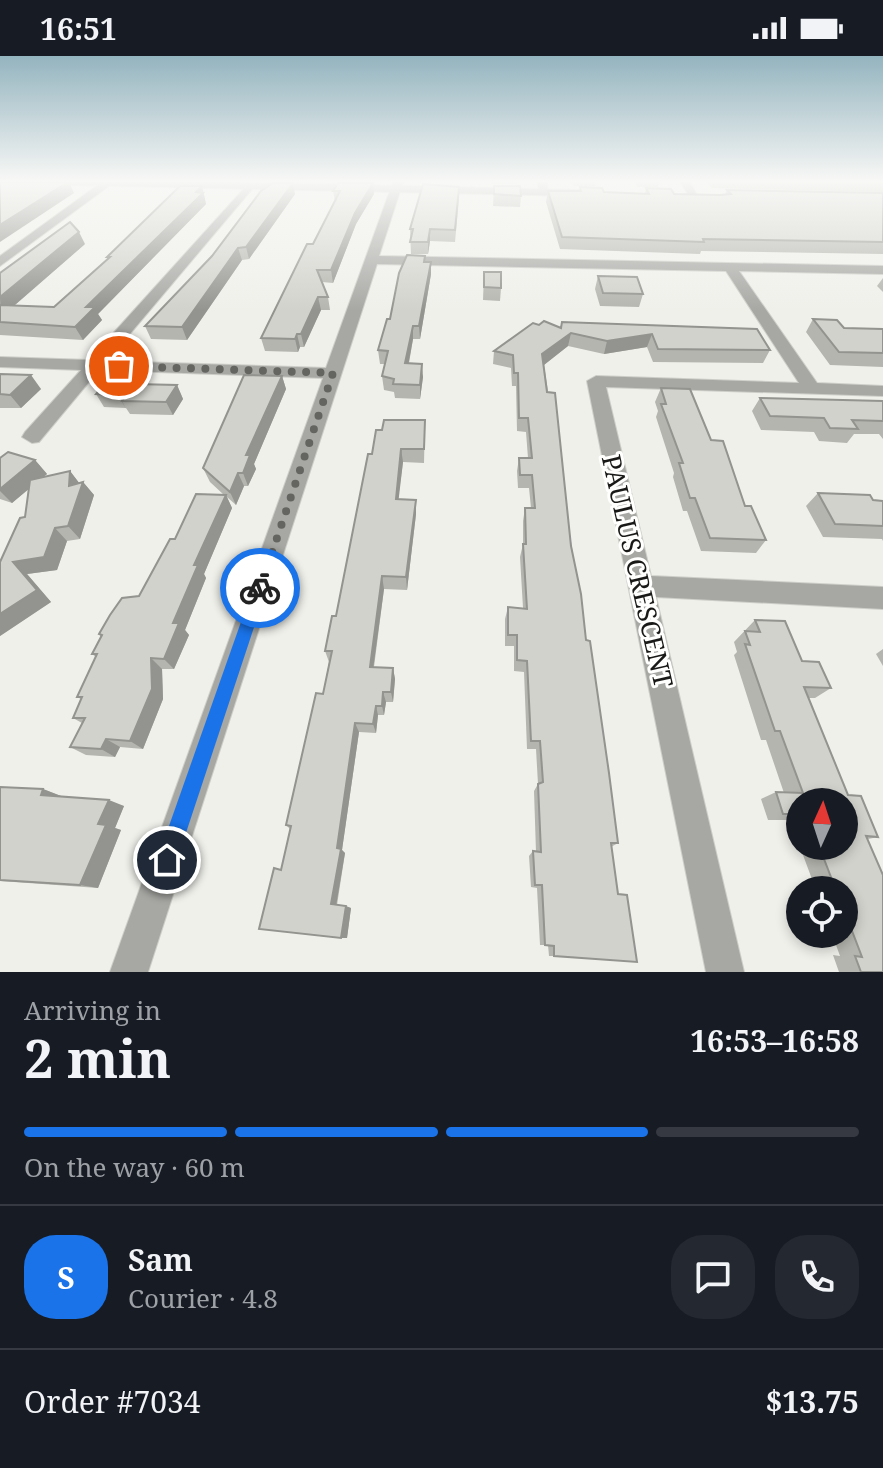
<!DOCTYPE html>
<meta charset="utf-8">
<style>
:root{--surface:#171b24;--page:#242831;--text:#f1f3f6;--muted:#9ea1a6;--line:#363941;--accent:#1a73e8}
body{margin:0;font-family:"Noto Serif",serif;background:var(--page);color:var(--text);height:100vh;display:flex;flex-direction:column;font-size:30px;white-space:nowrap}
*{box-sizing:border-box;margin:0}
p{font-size:26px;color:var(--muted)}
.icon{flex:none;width:44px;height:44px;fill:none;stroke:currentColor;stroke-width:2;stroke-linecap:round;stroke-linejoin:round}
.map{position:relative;height:916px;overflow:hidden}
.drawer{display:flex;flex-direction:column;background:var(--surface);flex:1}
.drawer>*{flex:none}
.needle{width:52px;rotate:3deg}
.buttons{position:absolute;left:786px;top:732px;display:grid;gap:16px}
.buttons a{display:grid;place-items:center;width:72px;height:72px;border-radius:50%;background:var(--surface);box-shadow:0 4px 12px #0003;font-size:40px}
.pin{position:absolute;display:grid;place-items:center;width:68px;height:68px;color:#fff;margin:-34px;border:4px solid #fff;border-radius:50%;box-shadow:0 2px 8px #0007}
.courier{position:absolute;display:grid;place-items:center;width:80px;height:80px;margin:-40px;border:6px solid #1a73e8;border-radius:50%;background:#fff;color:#222;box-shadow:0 2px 10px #0007}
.overview em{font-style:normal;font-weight:700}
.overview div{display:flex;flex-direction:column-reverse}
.overview{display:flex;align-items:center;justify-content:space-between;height:136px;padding:0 24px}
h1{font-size:52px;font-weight:700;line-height:60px}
.bar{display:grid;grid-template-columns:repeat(4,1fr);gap:12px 8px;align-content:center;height:96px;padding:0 24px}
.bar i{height:10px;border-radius:6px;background:var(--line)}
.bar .selected{background:var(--accent)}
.bar p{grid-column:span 4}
.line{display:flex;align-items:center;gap:20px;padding:0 24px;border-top:2px solid var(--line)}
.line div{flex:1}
.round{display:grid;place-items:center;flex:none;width:84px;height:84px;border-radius:32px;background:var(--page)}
.status{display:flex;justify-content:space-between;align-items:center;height:56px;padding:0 40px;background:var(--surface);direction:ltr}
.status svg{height:22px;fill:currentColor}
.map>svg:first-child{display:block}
</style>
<div class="status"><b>16:51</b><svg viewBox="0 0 49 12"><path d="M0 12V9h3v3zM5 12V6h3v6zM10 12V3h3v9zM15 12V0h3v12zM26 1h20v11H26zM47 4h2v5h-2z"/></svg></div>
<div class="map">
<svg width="883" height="916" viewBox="0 0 883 916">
<rect width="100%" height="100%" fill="#f0f0eb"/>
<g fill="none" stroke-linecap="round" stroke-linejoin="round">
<defs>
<g id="minor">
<polygon points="102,126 113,127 0,210 0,200"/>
<polygon points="393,126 403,126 379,200 883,210 883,218 739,215 817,327 883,330 883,340 606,331 651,520 883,531 883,553 656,541 744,916 706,916 587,325 596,320 799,327 726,215 377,208 148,916 110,916 323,322 99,314 39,386 32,387 22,381 25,376 81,314 0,311 0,301 89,304 249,127 254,130 253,132 107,305 326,312"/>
<polygon points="537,126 547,126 548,138 540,138"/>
<polygon points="680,126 690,126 698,141 690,141"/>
</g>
<polygon id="tertiary" points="61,126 239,126 580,134 586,137 580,140 66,129"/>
</defs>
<use href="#minor" stroke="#cecec9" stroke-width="2"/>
<use href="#tertiary" stroke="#cecec9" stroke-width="2"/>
<use href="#minor" fill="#a7a7a4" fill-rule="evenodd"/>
<use href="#tertiary" fill="#a7a7a4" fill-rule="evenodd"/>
</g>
<g fill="#b5b5af" fill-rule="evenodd">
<rect x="493" y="126" width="25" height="2"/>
<polygon points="573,126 596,126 595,130 574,130"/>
<polygon points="635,126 660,126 658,131 637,131"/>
<polygon points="707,126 883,126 883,136 712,132"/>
<polygon points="202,130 206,148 98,258 102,264 83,284 0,279 0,217 85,188 15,249 54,251 108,204 107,201"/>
<polygon points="494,130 521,140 520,151 493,150"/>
<polygon points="580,131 604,136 645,137 646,132 674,138 725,138 727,134 883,137 883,198 701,195 700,198 560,193 546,146 548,135 579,135"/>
<polygon points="333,135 374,138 356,168 333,227 322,226 328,241 330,254 321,254 304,291 300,291 298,296 265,295 261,282 313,188 335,145"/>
<polygon points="295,138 249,203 242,204 187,284 151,283 145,270 212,200"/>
<polygon points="459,142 455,186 430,185 428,198 411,198 410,173"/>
<polygon points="425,206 431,218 420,283 413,283 409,307 423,321 420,343 395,342 394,336 384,334 382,320 385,308 380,308 378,294 390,263"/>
<polygon points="484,216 501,232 500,245 483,244"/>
<polygon points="598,220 643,238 639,251 600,250 595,233"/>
<polygon points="883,222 883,236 877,230"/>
<polygon points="813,263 844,272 883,273 883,311 830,309 806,276"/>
<polygon points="562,266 770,294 763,307 653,306 647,291 604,298 568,290 544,309 586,584 618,787 611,791 554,900 549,900 548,889 540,889 537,832 531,831 529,800 533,795 536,796 534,735 538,728 536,693 527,693 524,616 514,615 514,590 505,590 505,563 508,551 523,552 520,501 523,488 523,465 525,452 531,452 529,432 518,432 517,415 519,402 528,402 526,376 517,375 516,330 512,330 511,312 493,308 494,295 539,269 560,272"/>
<polygon points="0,318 41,333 21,352 0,352"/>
<polygon points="282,320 286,333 254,408 256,413 248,430 244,430 236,449 227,441 232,452 204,518 206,522 185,574 189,579 174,613 162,613 163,643 143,693 120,691 115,701 86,699 70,691 82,667 73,662 81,643 77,641 96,601 92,598 101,581 99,578 139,540 175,483 224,439 210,426 203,412"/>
<polygon points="131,323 134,328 177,329 183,343 173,359 130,358 126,352 104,351 96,338"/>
<polygon points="661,332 711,384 745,450 766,484 756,497 701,495 687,455 683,455 673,421 674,417 656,361 658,355 655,346"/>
<polygon points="760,342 883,345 883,383 879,378 854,378 847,387 819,385 814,376 761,374 752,355"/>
<polygon points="425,364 424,407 403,406 398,444 416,444 416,458 407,534 384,533 374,611 393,612 395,623 393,646 386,646 384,659 378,659 376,677 359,676 342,794 345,797 337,849 351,852 347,882 341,882 281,814 290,773 286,769 323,638 329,606 325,595 336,560 372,398"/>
<polygon points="0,402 35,404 47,418 43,421 70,415 79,427 83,426 94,439 80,483 67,485 57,514 27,518 51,546 0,580 25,461 29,432 12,447 0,443"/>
<polygon points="818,437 883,445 883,485 882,483 823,481 806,450"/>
<path d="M755,564L831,632L815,642H808L848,739L878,781L868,783L883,916H839L833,899L840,900L832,878H844V834H816L790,764H768L761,743L776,736L784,737L766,684H761L734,599L737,596L734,586ZM800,746L844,790H800Z"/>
<polygon points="883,593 883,610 876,598"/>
<polygon points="0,731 43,733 61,740 124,750 115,772 121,774 98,832 0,825"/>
</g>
<g fill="#93938f">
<polygon points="69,126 74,137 0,186 0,169"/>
<polygon points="293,127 295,138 249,203 246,191"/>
<polygon points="373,127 374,138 356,168 333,227 331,214 355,157"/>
<polygon points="202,130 206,148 98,258 102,264 83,284 75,271 86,251"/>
<polygon points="430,173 430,185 428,198 428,186"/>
<polygon points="79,176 85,188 1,261 0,241"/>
<polygon points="238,192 242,204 187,284 182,271"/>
<polygon points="431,206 431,218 420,283 419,270"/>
<polygon points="318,241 321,254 304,291 301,278"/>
<polygon points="413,270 413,283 406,321 405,307"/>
<polygon points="571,277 568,290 540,312 542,298"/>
<polygon points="297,278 300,291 298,296 295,283"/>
<polygon points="652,278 647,291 604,298 607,285"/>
<polygon points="422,308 423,321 420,343 420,329"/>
<polygon points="31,319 41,333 21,352 10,339"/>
<polygon points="282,320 286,333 254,408 256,413 248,430 243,417 246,399"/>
<polygon points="131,323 139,336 122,345 126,353 118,339"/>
<polygon points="177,329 183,343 173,359 166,346"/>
<polygon points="401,393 403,406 397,457 396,443"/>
<polygon points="35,404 47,418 12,447 0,435 0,433"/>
<polygon points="70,415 80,428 83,426 94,439 80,483 68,470"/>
<polygon points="238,417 244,430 236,449 230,436"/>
<polygon points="226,439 232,452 204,518 206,522 185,574 189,579 174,613 164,603 173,567 194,509"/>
<polygon points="416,444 416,458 407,534 406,521"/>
<polygon points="55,472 67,485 57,514 27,518 51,546 0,580 0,558 13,506"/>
<polygon points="382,520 384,533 372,621 370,611"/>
<polygon points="151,602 162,613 163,643 143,693 130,685"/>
<polygon points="393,612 395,623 393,646 391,636"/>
<polygon points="383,636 386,646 384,659 382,650"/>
<polygon points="376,650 378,659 376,677 373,668"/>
<polygon points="355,667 359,676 342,794 345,797 336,850 331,848 337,792"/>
<polygon points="106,683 120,691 115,701 101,693"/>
<polygon points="43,733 61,740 41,739"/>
<polygon points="109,744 124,750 115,772 121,774 98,832 80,829 98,768"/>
<polygon points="346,850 351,852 347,882 341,882"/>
</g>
<g fill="#d2d2cc" stroke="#93938f" stroke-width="2">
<polygon points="0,126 68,126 0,169"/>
<polygon points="273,127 293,127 246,191 238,192 182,271 145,270 212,200 261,135"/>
<polygon points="338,127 373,127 355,157 331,214 317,214 328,241 318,241 301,278 297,278 295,283 261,282 307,188 313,188 340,135 333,135"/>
<polygon points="423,128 459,131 455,174 430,173 428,186 410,186 413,173 410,173"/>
<polygon points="180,130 202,130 196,136 203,137 86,251 95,251 75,271 0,266 0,249 54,251 110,201 107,201"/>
<polygon points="494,130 520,130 521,140 494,138"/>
<polygon points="580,131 602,132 604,136 649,138 646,132 671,133 674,138 720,139 731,138 727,134 883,137 883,186 703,183 704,186 562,181 548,135 581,135"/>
<polygon points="70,166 79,176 0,241 0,217"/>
<polygon points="407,199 425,200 424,206 431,206 419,270 413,270 405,307 422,308 420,329 393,328 394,323 382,320 388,295 378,294 387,263 390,263 399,217"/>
<polygon points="484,216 501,216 501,232 484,231"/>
<polygon points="598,220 637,221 643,238 603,237"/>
<polygon points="813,263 837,264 844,272 883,273 883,297 839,296"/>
<polygon points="544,265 561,272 562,266 757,273 770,294 658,293 652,278 607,285 571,277 542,298 547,336 555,337 571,490 581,538 586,584 590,585 609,717 618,787 611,787 618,838 627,839 637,906 554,900 554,890 545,889 542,829 535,829 533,795 541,796 538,728 543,726 540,685 531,685 527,605 517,604 517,579 508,579 508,551 527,553 523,488 526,488 525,452 535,452 532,419 520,419 519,402 532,402 528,362 519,362 518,317 514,317 513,299 494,295 533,267 539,269"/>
<polygon points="0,318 31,319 10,339 0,338"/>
<polygon points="244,319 282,320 246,399 250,399 243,417 238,417 230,436 203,412"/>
<polygon points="110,321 131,323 118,339 96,338"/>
<polygon points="134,328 177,329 166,346 122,345"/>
<polygon points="661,332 690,333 711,384 723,385 745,450 751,450 766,484 710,482 695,442 690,442 679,407 683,407 661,348 666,348"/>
<polygon points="760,342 883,345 883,365 852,364 858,373 830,372 824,362 770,360"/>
<polygon points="384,364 425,364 424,393 401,393 396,443 416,444 406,521 382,520 370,611 393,612 391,636 383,636 382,650 376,650 373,668 355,667 337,792 341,793 331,848 346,850 341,882 259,873 274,812 281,814 291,770 286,769 316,637 323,638 332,595 325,595 332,560 336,560 368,398 372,398 376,374 382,374"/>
<polygon points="8,396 35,404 0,433 0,402"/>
<polygon points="70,415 69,430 83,426 68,470 55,472 44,501 13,506 37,534 0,558 0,506 20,462 25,461 30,424"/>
<polygon points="818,437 870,439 873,444 883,445 883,470 835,468"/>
<polygon points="196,438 226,439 194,509 198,509 173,567 179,567 164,603 151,602 152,633 130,685 106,683 101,693 70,691 85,662 73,662 82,641 77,641 97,598 92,598 102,579 99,578 110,559 122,542 139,540 170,483 175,483"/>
<polygon points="755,564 785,565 802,605 819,606 831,632 804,631 848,739 861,740 878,781 866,780 883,819 883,916 861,916 855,900 862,901 844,854 844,834 836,834 819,790 844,790 844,746 800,746 800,758 783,758 776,736 803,737 780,675 775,675 745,588 750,589 745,575 760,576"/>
<polygon points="0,731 43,733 41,739 109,744 98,768 106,769 80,829 0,824"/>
</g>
<linearGradient id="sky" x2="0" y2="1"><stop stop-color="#94b4bf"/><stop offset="0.49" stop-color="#f8f8f6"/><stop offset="1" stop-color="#f8f8f6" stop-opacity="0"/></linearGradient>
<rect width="883" height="255" fill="url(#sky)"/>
<polygon fill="#1a73e8" points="260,525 267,532 177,804 174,811 167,814 160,811 157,804 253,532"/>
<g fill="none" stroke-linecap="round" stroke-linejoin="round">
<polyline stroke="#646461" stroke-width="8" stroke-dasharray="0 14.4" points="119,310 333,317 260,532"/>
</g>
<g text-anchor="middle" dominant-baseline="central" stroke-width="6" stroke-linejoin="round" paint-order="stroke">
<g font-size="26" fill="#191917" stroke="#fffffe">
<text transform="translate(638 515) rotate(77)">PAULUS CRESCENT</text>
</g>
</g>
</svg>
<div class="buttons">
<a><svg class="needle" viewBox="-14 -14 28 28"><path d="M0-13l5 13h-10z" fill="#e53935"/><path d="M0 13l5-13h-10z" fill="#9ea1a6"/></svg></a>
<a><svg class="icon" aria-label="locate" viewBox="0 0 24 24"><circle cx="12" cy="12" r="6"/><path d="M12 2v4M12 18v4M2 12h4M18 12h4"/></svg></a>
</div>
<div class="pin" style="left:119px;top:310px;background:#ea580c"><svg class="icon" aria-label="bag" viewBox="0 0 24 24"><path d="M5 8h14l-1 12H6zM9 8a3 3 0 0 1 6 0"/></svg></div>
<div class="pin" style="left:167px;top:804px;background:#1f2937"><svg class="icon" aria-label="home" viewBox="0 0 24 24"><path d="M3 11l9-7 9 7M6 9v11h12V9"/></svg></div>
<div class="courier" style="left:260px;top:532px"><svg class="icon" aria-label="bike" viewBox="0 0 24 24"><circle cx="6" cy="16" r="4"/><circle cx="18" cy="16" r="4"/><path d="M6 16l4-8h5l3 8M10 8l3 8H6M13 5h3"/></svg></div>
</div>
<section class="drawer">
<div class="overview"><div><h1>2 min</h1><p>Arriving in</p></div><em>16:53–16:58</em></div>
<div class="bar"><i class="selected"></i><i class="selected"></i><i class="selected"></i><i></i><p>On the way · 60 m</p></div>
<div class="line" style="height:144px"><b class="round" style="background:var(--accent);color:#fff">S</b><div><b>Sam</b><p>Courier · 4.8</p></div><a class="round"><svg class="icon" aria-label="chat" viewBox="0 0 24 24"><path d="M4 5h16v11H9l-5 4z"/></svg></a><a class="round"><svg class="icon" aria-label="phone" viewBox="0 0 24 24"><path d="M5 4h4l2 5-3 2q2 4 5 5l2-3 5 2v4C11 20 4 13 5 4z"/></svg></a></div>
<div class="line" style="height:104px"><div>Order #7034</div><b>$13.75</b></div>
</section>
